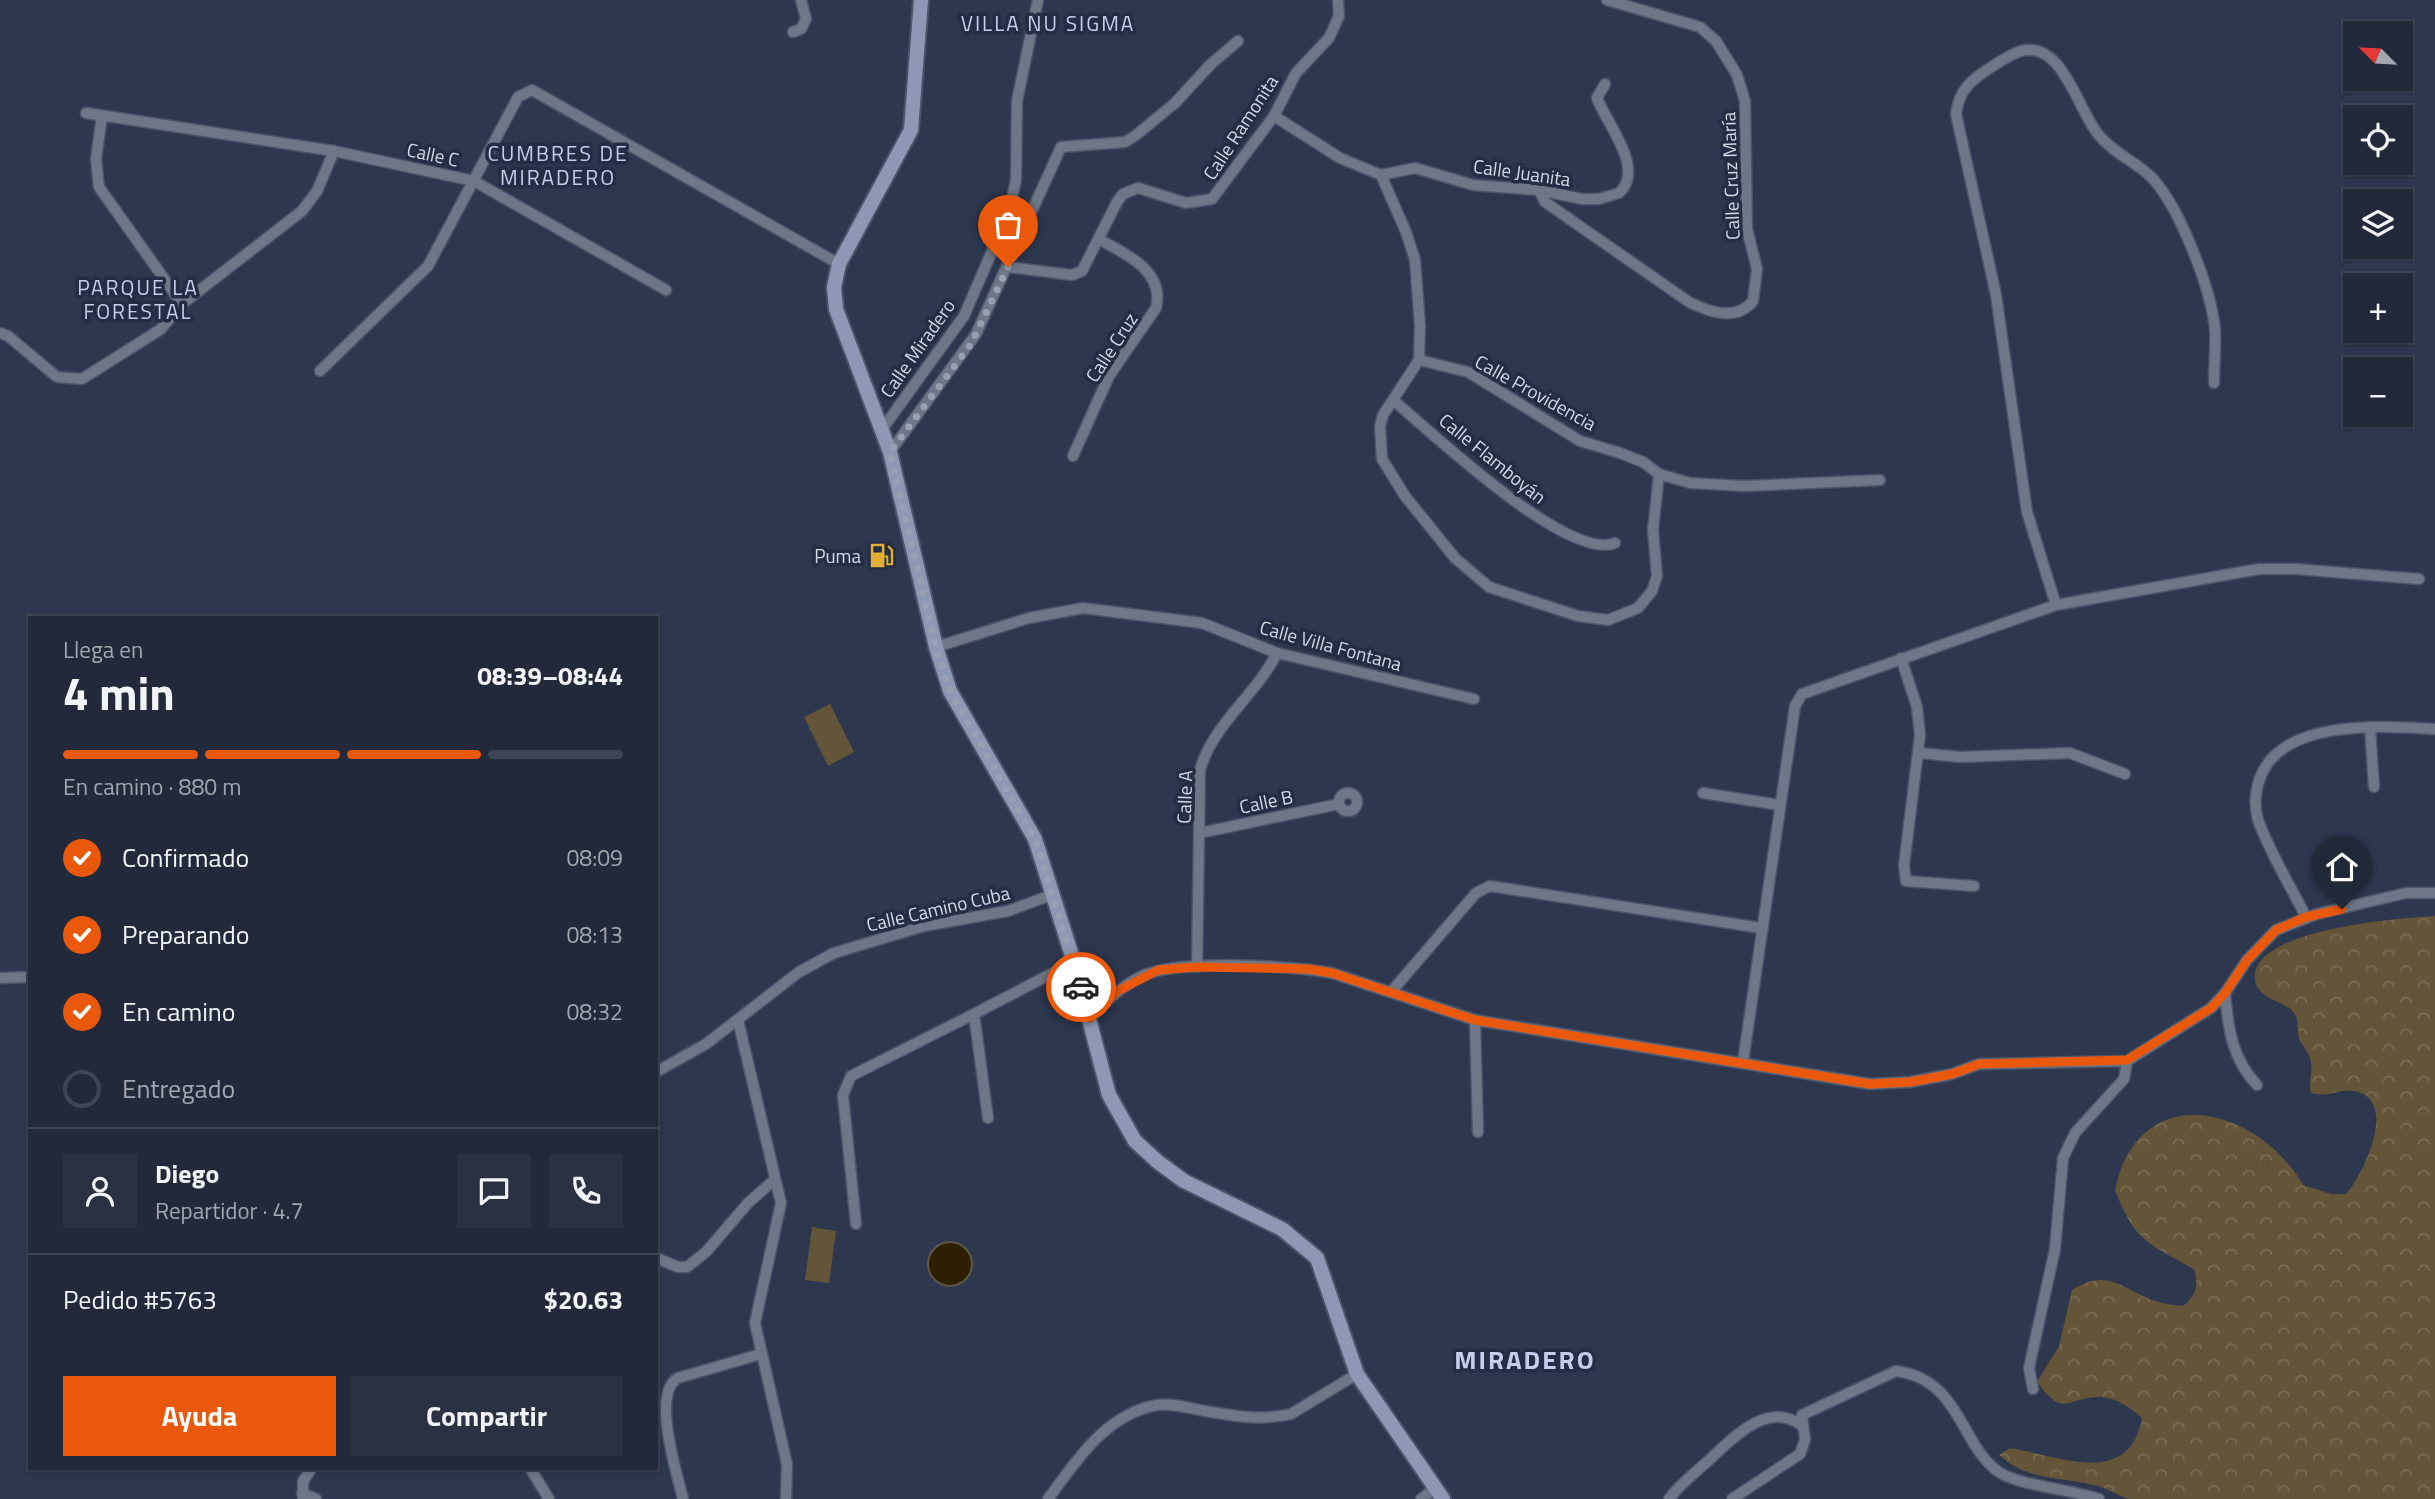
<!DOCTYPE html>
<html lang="es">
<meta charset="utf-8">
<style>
:root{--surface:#22293a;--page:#2a3142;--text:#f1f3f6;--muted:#a2a6af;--line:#3f4554;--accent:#ea580c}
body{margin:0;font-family:"Titillium Web",sans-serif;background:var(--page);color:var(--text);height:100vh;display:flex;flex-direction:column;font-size:26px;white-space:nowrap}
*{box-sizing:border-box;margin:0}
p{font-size:23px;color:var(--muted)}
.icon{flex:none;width:38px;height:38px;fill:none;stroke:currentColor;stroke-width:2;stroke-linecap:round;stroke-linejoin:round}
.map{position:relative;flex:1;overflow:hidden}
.panel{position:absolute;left:28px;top:616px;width:630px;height:854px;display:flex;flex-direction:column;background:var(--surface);border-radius:0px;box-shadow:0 2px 5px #0004,0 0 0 2px var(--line)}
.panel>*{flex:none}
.needle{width:46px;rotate:294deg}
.tools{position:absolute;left:2343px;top:21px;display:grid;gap:14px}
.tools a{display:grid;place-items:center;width:70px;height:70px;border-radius:0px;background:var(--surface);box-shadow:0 2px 5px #0004,0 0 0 2px var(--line);font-size:35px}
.pin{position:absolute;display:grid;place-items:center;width:60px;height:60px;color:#fff;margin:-72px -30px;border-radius:50% 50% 50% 0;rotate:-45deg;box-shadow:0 0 7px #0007}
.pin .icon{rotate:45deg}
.courier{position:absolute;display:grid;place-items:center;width:70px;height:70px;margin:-35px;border:5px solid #ea580c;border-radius:50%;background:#fff;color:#222;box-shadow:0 2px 9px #0007}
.headline em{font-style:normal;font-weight:700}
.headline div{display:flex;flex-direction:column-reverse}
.headline{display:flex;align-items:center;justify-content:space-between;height:119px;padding:0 35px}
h1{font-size:46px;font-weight:700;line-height:52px}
.bar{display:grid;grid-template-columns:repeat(4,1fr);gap:10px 7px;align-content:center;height:84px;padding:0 35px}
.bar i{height:9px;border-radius:5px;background:var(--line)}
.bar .on{background:var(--accent)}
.bar p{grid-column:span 4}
.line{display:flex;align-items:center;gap:18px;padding:0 35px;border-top:2px solid var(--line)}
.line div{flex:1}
.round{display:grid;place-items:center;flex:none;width:74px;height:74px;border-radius:0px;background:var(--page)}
ol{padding:0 35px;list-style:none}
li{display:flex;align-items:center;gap:21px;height:77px}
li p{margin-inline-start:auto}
li .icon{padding:7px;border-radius:50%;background:var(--accent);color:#fff;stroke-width:4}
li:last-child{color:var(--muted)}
li i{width:38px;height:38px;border:4px solid var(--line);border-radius:50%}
.primary-button{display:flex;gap:14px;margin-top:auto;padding:14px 35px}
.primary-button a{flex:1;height:80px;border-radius:0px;background:var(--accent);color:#fff;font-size:28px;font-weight:700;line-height:80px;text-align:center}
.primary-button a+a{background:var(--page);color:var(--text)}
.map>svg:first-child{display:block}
</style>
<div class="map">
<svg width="2435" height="1499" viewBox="0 0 2435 1499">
<defs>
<pattern id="forest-crowns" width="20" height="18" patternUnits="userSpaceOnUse" patternTransform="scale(1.75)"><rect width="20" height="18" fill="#645538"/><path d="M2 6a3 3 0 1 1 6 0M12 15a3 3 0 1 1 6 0" fill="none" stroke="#796d55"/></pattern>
</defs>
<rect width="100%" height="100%" fill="#2d374e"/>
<path fill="url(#forest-crowns)" d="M2435,916V1499H2129C2118,1495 2108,1489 2098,1486C2062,1476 2029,1482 1999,1455L2010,1448C2059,1456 2129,1489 2142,1418C2129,1407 2117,1397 2098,1397C2065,1398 2065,1419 2037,1382L2059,1346L2072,1290C2108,1267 2122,1289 2155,1301C2164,1304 2173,1305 2183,1306C2196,1295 2199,1286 2194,1269C2148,1243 2135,1242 2115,1190C2138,1078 2256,1104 2303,1185L2331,1194H2346C2363,1175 2400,1099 2354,1091C2339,1088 2331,1098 2311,1093C2308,1080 2313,1073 2311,1062C2310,1052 2302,1047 2299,1038C2297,1030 2299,1019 2294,1013C2283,999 2258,1000 2255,980C2248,929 2401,918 2435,916Z"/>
<g fill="#645538">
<polygon points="830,704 854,752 828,766 804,717"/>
<polygon points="812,1227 836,1231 829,1283 805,1280"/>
</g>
<circle fill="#2d1f01" stroke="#5e5646" stroke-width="2" cx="950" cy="1264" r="22"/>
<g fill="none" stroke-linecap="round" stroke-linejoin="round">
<defs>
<g id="minor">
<polyline points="793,32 801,29 806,19 801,0"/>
<polyline points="86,113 334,151 474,181 666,290"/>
<polyline points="102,116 96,159 99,187 182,304"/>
<path d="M1274,116L1340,158L1381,175L1415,168L1473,185L1539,190L1582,199H1599L1619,193C1646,169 1606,123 1597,98L1605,84"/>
<polyline points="1381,175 1406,232 1415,260 1420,326 1419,360 1383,415 1380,426 1382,459 1405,496 1455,558 1489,587 1578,616 1608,620 1638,608 1652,591 1657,576 1653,530 1659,474"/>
<path d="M1539,190L1545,202L1689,302C1709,312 1736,322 1753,301L1757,269L1747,229L1745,101L1737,75L1716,41L1700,27L1607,0"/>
<polyline points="1008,267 1072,275 1082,271 1117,202 1123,194 1138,188 1186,203 1212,199 1274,116 1296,73 1329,38 1339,16 1338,0"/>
<polyline points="0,333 8,336 57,377 82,379 161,329 182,304 302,211 317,191 334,151"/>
<polyline points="1419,360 1468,372 1580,441 1620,453 1643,462 1659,474 1690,483 1745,486 1880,480"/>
<polyline points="320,371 428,266 518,97 532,90 839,264"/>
<path d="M1393,400C1431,432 1568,562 1615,543"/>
<polyline points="883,428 964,316 1009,212 1016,180 1017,101 1038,0"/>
<polyline points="890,452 976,334 1061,147 1125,142 1135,136 1175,103 1211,64 1238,41"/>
<path d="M1073,456L1109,376L1156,308C1165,272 1127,254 1100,240"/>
<path d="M2056,605L2027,512L1996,295L1956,114C1959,89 1972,79 1993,66C2001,61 2011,54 2021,51C2062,40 2077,108 2098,134C2111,151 2132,160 2148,174C2178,201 2211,289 2215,329C2216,347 2214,365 2214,383"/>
<polyline points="936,647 1029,618 1083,608 1202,623 1277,653 1474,699"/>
<polyline points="1901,658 1917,707 1920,735 1904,866 1906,881 1974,886"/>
<polyline points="2370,727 2374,787"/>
<polyline points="1920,753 1960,757 2070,753 2125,774"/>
<circle cx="1348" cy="802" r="9"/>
<polyline points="1703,793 1780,805"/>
<polyline points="1200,833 1339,804"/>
<path d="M2306,917C2290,885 2270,853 2258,820C2254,806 2255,792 2260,778C2282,718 2384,726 2435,729"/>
<path d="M1197,967L1200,770C1213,724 1256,695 1277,653"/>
<polyline points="0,978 30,977"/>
<polyline points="1391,992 1476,893 1490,886 1761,928"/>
<path d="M2225,993C2228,1028 2232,1059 2257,1085"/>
<polyline points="974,1014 1074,962"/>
<path d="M1090,1018C1105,1003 1120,987 1140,977C1176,958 1290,966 1332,973L1475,1020L1870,1084L1910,1082L1952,1074L1979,1064L2127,1061L2211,1008L2225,993L2247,960L2276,930L2317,914L2406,893H2435"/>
<polyline points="738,1020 781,1203 755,1323 787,1464 786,1499"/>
<polyline points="1475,1020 1478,1132"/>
<polyline points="1743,1062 1795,706 1802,694 2056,605 2259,569 2296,569 2419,579"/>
<polyline points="656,1072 706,1044 799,972 834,953 924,926 1008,911 1054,894"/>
<polyline points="856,1224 843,1095 851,1076 974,1014 988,1118"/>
<polyline points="656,1258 678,1267 687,1267 706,1252 748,1203 774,1180"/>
<polyline points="2033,1389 2029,1368 2055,1249 2063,1158 2075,1133 2124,1079 2127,1061"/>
<polyline points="530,1468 549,1499"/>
<polyline points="302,1493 316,1499"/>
<polyline points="303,1499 303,1481 312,1468"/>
<path d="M683,1499C677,1473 651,1393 678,1378L761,1354"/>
<path d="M1048,1499C1076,1461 1106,1414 1157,1405C1172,1403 1190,1408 1205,1411C1235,1416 1261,1421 1291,1414L1357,1374"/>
<polyline points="1421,1499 1435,1488"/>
<path d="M1669,1499C1680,1484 1695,1473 1708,1461C1732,1439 1767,1400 1801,1425"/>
<path d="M1732,1499L1800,1454L1805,1440L1802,1415L1896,1371C1959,1379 1960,1442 1996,1470C2015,1486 2073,1489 2099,1499"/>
</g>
<polyline id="secondary" points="921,0 911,130 839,264 834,287 836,309 890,452 936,647 950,691 1035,839 1074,962 1109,1095 1135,1141 1158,1162 1184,1181 1282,1229 1317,1258 1357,1374 1443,1499"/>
</defs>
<use href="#minor" stroke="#4b5469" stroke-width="13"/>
<use href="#secondary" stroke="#4b5469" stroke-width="18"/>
<use href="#minor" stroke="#6e7687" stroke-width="10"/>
<use href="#secondary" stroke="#8c98b4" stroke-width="14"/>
</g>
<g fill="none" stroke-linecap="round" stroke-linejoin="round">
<polyline stroke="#98a0b1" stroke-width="7" stroke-dasharray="0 12.6" points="1008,267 971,344 890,452 936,648 950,691 1035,839 1081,987"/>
<polyline stroke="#ea580c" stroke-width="9" points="1081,987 1090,1018 1116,992 1158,970 1197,967 1309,969 1332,973 1475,1020 1870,1084 1910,1082 1952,1074 1979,1064 2127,1060 2211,1008 2225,993 2247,960 2276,930 2306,917 2342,909"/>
</g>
<defs>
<symbol id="fuel-bare" viewBox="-9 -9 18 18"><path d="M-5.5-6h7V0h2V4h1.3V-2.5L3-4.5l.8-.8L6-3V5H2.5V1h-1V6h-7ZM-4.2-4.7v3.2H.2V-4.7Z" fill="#e3ae34" stroke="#232d43" stroke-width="2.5" paint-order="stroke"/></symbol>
</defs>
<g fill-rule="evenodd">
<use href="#fuel-bare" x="864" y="538" width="35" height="35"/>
</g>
<g text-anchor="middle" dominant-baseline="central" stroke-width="7" stroke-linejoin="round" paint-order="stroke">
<g font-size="19" fill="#d1d8e6" stroke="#232d43">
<text transform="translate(1240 127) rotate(-57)">Calle Ramonita</text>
<text transform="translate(433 154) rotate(12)">Calle C</text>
<text transform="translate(1522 172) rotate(8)">Calle Juanita</text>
<text transform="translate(1730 176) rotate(-92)">Calle Cruz María</text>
<text transform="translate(1111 347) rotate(-57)">Calle Cruz</text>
<text transform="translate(917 348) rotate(-55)">Calle Miradero</text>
<text transform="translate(1536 392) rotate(29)">Calle Providencia</text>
<text transform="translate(1493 458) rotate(39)">Calle Flamboyán</text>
<text transform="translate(1331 645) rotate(15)">Calle Villa Fontana</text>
<text transform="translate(1184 797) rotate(-88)">Calle A</text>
<text transform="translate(1266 801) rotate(-12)">Calle B</text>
<text transform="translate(938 908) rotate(-13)">Calle Camino Cuba</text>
</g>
<g font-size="19" fill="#d1d8e6" stroke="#232d43" text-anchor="end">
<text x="861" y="555">Puma</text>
</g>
<g font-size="21" letter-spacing="2" fill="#c2cfeb" stroke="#232d43">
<text x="1048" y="23">VILLA NU SIGMA</text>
<text x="558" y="153">CUMBRES DE<tspan x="558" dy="24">MIRADERO</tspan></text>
<text x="138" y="287">PARQUE LA<tspan x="138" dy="24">FORESTAL</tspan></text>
</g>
<g font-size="26" font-weight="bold" letter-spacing="2" fill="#c2cfeb" stroke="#232d43">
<text x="1525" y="1359">MIRADERO</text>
</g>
</g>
</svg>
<div class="tools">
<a><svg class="needle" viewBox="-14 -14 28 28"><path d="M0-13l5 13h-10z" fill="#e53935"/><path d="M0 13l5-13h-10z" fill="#a2a6af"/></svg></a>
<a><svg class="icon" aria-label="locate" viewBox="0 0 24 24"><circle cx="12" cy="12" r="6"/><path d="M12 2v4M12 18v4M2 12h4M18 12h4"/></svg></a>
<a><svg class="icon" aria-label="layers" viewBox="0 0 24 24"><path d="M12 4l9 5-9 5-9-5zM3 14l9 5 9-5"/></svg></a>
<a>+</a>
<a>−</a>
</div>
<div class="pin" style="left:1008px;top:267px;background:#ea580c"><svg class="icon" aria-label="bag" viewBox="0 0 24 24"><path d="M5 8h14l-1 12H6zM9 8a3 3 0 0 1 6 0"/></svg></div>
<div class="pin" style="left:2342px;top:909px;background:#1f2937"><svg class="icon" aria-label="home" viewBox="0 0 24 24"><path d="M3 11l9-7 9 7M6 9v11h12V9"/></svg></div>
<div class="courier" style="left:1081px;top:987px"><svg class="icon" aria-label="car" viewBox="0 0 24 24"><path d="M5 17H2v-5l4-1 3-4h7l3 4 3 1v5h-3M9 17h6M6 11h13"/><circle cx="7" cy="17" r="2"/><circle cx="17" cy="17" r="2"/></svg></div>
<section class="panel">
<div class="headline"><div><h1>4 min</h1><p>Llega en</p></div><em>08:39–08:44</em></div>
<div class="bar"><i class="on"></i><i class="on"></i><i class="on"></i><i></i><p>En camino · 880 m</p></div>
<ol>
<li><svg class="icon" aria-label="check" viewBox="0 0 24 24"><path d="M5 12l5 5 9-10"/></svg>Confirmado<p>08:09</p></li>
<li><svg class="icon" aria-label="check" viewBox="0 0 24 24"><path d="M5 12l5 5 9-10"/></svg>Preparando<p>08:13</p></li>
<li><svg class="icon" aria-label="check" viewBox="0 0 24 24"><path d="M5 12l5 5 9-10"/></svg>En camino<p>08:32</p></li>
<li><i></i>Entregado</li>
</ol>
<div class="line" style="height:126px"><a class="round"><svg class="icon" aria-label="person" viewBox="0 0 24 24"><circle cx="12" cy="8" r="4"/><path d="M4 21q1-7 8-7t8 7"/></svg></a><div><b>Diego</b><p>Repartidor · 4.7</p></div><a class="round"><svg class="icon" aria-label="chat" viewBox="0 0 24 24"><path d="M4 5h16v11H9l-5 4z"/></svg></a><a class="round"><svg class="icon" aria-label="phone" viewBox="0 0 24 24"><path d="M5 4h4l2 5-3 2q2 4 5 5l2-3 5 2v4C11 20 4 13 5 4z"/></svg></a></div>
<div class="line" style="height:91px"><div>Pedido #5763</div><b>$20.63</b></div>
<div class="primary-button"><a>Ayuda</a><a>Compartir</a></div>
</section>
</div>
